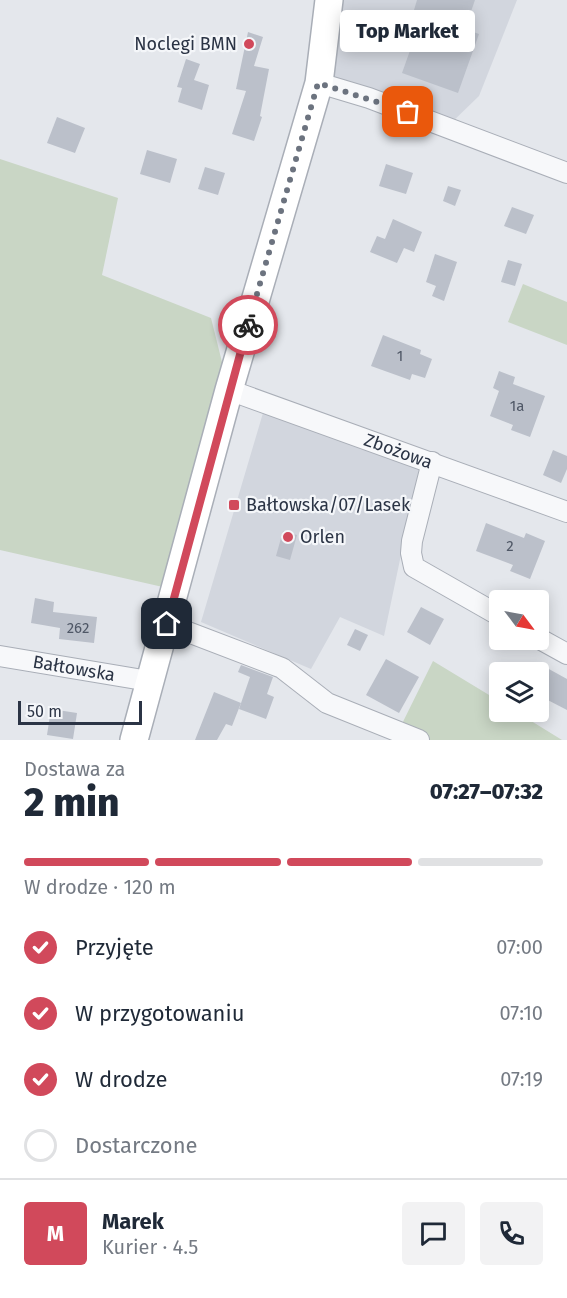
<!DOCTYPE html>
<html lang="pl">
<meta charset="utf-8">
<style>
:root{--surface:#fff;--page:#f2f2f3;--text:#1f2937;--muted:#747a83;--line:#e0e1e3;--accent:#d1495b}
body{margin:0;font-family:"Fira Sans",sans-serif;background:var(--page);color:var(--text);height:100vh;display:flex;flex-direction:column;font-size:22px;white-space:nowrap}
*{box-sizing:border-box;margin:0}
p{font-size:20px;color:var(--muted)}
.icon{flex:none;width:33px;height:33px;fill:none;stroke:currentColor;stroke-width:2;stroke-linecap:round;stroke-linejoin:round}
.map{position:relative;height:740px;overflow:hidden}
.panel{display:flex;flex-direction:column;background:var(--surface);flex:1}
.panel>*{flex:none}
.needle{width:39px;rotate:122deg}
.fabs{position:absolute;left:489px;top:590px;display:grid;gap:12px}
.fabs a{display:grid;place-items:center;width:60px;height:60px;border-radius:6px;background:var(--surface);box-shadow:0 3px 15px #0003;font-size:30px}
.scale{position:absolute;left:18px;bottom:15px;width:124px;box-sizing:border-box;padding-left:6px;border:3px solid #2b3445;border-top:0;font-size:16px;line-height:21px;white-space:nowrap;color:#2b3445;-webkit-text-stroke:4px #f4f6f9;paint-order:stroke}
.pin{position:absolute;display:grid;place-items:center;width:51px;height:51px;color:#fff;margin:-26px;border-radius:12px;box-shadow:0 3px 9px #0006}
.courier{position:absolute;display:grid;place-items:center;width:60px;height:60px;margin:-30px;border:4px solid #d1495b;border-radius:50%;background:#fff;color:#222;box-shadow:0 2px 8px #0007}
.bubble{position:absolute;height:42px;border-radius:6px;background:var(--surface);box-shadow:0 3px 15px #0003;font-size:20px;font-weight:800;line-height:42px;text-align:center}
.headline em{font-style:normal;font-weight:800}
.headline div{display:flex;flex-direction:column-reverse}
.headline{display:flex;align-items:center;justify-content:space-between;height:102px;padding:0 24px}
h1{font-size:39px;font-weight:800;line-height:45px}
.bar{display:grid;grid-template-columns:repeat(4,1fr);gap:9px 6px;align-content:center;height:72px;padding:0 24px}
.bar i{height:8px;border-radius:4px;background:var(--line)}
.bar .selected{background:var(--accent)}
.bar p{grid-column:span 4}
.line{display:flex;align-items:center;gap:15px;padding:0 24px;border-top:2px solid var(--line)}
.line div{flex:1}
.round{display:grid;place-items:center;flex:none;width:63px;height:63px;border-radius:6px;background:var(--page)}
ol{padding:0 24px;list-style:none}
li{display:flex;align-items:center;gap:18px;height:66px}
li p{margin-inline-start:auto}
li .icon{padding:6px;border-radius:50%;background:var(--accent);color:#fff;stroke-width:4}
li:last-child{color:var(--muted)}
li i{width:33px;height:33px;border:3px solid var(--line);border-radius:50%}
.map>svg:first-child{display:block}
</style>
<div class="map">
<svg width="567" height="740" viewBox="0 0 567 740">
<rect width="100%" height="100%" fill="#e4e7ec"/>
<g fill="#d2d6de">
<polygon points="329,0 517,0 479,96 447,127 319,83"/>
<polygon points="263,413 419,469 384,636 340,617 311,669 201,622"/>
</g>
<g fill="#c9d6c5">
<polygon points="0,159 118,198 102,275 211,318 229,390 176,590 0,550"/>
<polygon points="523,284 567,302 567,345 508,322"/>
<polygon points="433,661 499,701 500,711 515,711 562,740 394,740"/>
</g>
<g fill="#bbc0ca">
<polygon points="417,0 475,0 465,29 479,34 458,93 402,73 423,14 414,10"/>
<polygon points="248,32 263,37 254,66 269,69 260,116 262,117 254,141 232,134 246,91 236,89"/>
<polygon points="186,59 200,64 194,80 209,85 202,110 178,102 182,88 177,87"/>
<polygon points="57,117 85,128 75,153 47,143"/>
<polygon points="147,150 177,159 170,183 140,174"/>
<polygon points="386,164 413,173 406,194 379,186"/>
<polygon points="205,167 225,173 218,195 198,189"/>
<polygon points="448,186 461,190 455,206 443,201"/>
<polygon points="512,207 534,215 526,234 504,226"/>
<polygon points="393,219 422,232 414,252 404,248 397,263 370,252 377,236 385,239"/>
<polygon points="435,254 457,262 444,301 432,296 436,286 426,282"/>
<polygon points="508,260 522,264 515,286 501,282"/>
<polygon points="383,335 421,350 420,354 432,359 425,378 412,374 410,380 371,366"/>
<polygon points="499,371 515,377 513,384 545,396 530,437 511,430 513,425 490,416 499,391 493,388"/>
<polygon points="553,450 567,456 567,469 561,483 543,475"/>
<polygon points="486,523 524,538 526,533 545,541 530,579 510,571 513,565 476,551"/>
<polygon points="283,531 297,535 290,560 276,556"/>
<polygon points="35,598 54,602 53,612 97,617 94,643 59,639 60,628 31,623"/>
<polygon points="421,607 444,619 430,645 407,632"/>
<polygon points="355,629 368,635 360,651 347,645"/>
<polygon points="386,659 419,677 399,713 366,695"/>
<polygon points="538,663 567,679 567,710 538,695"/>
<polygon points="241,665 273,677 267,694 274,697 266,719 239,709 250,677 238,672"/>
<polygon points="214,692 241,703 232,726 226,724 217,740 195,740"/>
<polygon points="51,709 77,713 73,739 47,735"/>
</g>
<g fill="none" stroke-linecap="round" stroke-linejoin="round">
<defs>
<g id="street">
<polyline points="319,83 369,98 567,173"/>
<path id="s1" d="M229,390L567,512"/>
<polyline points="432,462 412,541 411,553 414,567 500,616"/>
<polyline points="167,624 282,668 327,703 419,740"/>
<polyline points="538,638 567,654"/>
<path id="s2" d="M0,656L149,681"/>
</g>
<polyline id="secondary" points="134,740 229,390 319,83 329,0"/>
</defs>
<use href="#street" stroke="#a9aeb7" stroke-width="22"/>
<use href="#secondary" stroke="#a9aeb7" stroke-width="30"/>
<use href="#street" stroke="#f7f8fa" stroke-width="20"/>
<use href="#secondary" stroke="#fff" stroke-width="27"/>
</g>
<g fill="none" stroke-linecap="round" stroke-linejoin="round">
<polyline stroke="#6c737f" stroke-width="6" stroke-dasharray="0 10.8" points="248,325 318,83 408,112"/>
<polyline stroke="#d1495b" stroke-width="8" points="167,624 248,325"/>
</g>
<g fill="#d1495b" stroke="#f4f6f9" stroke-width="2">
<circle cx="249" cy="44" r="6"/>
<rect x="228" y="499" width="12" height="12" rx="3"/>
<circle cx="288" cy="537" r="6"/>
</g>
<g text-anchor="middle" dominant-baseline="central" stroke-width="4.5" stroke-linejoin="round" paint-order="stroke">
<g font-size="15" fill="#4f5766">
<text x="400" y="356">1</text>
<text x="517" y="406">1a</text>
<text x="510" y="546">2</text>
<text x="78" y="628">262</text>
</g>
<g font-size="18" fill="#2b3445" stroke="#f4f6f9" text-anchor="start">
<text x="237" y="44" text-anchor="end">Noclegi BMN</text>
<text x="246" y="505">Bałtowska/07/Lasek</text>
<text x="300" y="537">Orlen</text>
</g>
<g font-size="18" fill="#2b3445" stroke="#f4f6f9">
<text stroke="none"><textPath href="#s1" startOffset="180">Zbożowa</textPath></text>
<text stroke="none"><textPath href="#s2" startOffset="75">Bałtowska</textPath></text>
</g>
</g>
</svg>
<div class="fabs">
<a><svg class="needle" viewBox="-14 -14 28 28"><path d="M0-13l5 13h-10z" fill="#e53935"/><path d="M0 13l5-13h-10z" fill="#747a83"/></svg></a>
<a><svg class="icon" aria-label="layers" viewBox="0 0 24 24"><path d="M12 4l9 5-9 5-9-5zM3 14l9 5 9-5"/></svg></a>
</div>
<div class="scale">50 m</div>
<div class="pin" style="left:408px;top:112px;background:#ea580c"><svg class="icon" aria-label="bag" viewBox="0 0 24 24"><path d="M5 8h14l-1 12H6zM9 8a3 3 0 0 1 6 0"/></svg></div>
<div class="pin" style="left:167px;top:624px;background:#1f2937"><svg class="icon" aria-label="home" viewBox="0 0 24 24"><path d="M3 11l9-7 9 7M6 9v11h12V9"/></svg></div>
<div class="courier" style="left:248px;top:325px"><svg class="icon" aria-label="bike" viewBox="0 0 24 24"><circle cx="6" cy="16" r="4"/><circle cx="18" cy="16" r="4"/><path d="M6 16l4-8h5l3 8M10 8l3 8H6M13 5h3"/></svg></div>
<div class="bubble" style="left:340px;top:10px;width:135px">Top Market</div>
</div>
<section class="panel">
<div class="headline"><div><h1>2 min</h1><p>Dostawa za</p></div><em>07:27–07:32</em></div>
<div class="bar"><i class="selected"></i><i class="selected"></i><i class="selected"></i><i></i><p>W drodze · 120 m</p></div>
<ol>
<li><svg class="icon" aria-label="check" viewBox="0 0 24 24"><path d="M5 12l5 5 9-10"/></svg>Przyjęte<p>07:00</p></li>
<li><svg class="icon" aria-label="check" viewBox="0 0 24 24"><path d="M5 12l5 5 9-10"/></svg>W przygotowaniu<p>07:10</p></li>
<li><svg class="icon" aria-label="check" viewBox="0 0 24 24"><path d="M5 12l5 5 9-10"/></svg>W drodze<p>07:19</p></li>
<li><i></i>Dostarczone</li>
</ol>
<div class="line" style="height:108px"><b class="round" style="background:var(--accent);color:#fff">M</b><div><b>Marek</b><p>Kurier · 4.5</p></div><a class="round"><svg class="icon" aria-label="chat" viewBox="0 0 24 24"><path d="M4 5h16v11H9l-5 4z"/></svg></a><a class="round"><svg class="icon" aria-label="phone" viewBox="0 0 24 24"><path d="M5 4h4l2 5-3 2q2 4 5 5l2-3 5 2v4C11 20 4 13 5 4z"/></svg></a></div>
</section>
